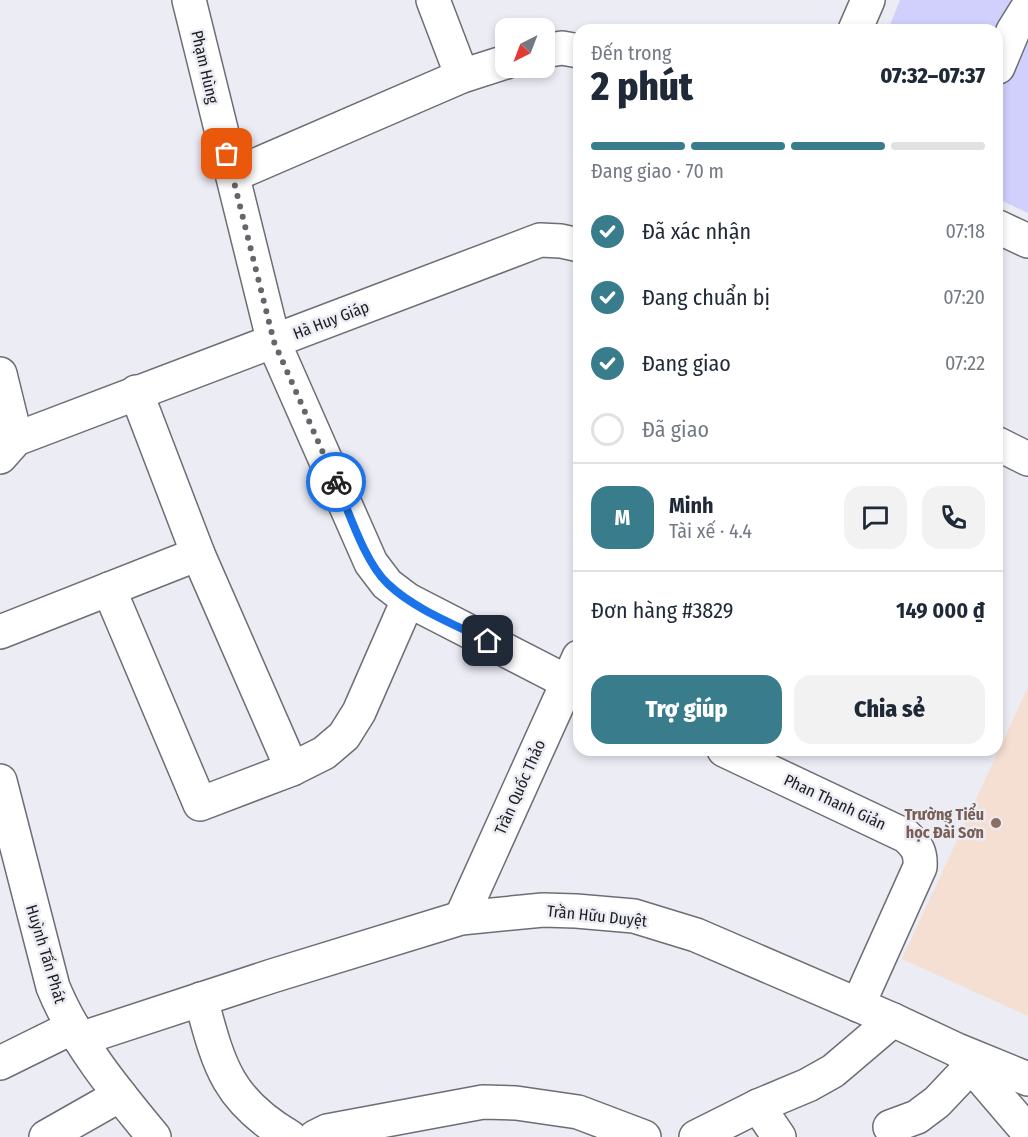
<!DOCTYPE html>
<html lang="vi">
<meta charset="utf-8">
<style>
:root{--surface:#fff;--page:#f2f2f3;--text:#1f2937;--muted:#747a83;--line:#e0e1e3;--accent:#397d8c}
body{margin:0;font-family:"Fira Sans Condensed",sans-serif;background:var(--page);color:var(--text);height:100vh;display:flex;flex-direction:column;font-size:22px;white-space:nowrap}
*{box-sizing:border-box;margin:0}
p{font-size:20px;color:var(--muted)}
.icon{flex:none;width:33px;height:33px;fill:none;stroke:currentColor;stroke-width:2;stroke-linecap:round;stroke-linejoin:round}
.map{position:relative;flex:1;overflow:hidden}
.panel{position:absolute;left:573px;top:24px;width:430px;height:732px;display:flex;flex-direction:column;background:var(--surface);border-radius:18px;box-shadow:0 3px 9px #0003}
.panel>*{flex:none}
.needle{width:39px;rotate:222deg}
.tools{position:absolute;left:495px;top:18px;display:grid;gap:12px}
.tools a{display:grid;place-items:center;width:60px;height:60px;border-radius:12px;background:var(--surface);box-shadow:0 3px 9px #0003;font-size:30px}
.pin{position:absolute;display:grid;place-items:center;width:51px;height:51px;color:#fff;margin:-26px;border-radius:12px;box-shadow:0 3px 9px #0006}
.courier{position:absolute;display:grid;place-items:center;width:60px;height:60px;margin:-30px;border:4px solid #1a73e8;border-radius:50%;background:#fff;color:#222;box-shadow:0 2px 8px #0007}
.overview em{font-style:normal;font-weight:800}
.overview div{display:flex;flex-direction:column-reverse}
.overview{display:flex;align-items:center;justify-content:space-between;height:102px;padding:0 18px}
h1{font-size:39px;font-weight:800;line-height:45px}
.bar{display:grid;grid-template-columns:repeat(4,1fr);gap:9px 6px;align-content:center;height:72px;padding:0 18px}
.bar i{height:8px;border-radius:4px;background:var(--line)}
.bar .selected{background:var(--accent)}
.bar p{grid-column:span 4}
.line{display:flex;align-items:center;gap:15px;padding:0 18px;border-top:2px solid var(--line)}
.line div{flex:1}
.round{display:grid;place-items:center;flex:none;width:63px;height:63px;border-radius:18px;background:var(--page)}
ol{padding:0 18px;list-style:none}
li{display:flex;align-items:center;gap:18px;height:66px}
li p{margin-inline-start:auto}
li .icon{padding:6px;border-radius:50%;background:var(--accent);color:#fff;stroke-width:4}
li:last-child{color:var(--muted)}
li i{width:33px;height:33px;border:3px solid var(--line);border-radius:50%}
.action{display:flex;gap:12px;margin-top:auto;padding:12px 18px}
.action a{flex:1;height:69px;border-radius:18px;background:var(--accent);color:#fff;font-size:24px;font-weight:800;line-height:69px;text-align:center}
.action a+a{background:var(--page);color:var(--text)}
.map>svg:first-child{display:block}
</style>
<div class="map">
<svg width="1028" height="1137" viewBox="0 0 1028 1137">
<rect width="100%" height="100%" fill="#ececf5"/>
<polygon fill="#f5ded2" points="1028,687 1028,1016 902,959"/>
<polygon fill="#d1d0fd" points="900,0 1028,0 1028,213 998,199 998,30 888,30"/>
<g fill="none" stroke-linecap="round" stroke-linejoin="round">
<defs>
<g id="minor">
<polyline points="189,0 274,343 371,563 387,584 408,600 579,688"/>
<polyline points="433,0 462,76"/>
<polyline points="855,30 868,0"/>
<polyline points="544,51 562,48 579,51"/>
<polyline points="998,67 1013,31 1028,7"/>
<polyline points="233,175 462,76 506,62"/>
<polyline points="998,227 1028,241"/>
<polyline points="0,374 16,439"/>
<polyline points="136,392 198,554 292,769"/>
<polyline points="998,444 1028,459"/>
<polyline points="0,457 16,439 540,240 561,241 579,245"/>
<polyline points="109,589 200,804 292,769 324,753 344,736 359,712 408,600"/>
<polyline points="0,632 198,554"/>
<path d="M724,750L906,836C917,846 921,852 920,867L858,1005"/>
<path d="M0,781L53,987C76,1043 116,1091 154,1137"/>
<polyline points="461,918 579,657"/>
<path d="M201,999C219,1066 227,1100 290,1137"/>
<polyline points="80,1039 272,976 461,918 543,910 576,911 634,916 696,935 893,1020 957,1050 1028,1079"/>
<polyline points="963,1056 1028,1132"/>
<polyline points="0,1063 73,1027"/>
<polyline points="758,1106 779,1137"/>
<polyline points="890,1127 917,1117 937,1102 972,1065"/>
<polyline points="46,1137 120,1095"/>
<polyline points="315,1137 327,1131 483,1102 516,1103 578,1112 644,1137"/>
<polyline points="696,1137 758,1106 808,1085 833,1071 893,1020"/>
</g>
</defs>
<use href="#minor" stroke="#6d6d75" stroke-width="36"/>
<use href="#minor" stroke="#fff" stroke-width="33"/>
</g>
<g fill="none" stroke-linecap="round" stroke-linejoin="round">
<polyline stroke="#65656b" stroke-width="6" stroke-dasharray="0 10.8" points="227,154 274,342 336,482"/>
<path stroke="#1a73e8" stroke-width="8" d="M336,482C349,512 365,563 388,584C414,609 456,625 488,641"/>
</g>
<circle fill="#8d6e63" stroke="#ececf5" stroke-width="2" cx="996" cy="823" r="6"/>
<g text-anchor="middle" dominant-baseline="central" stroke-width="5" stroke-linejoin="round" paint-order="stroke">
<g font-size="16" fill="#1d1d20" stroke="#ececf5">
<text transform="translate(205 67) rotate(77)">Phạm Hùng</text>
<text transform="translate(331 320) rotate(-21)">Hà Huy Giáp</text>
<text transform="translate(520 787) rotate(-66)">Trần Quốc Thảo</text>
<text transform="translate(835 802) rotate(25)">Phan Thanh Giản</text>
<text transform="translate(597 916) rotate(6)">Trần Hữu Duyệt</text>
<text transform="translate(46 954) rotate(73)">Huỳnh Tấn Phát</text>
</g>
<g font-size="16" font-weight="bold" fill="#785e54" stroke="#ececf5" text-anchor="end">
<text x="984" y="814">Trường Tiểu<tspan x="984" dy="18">học Đài Sơn</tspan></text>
</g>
</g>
</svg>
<div class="tools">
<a><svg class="needle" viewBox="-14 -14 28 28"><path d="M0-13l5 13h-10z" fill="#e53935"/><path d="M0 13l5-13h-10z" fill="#747a83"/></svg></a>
</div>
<div class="pin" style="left:227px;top:154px;background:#ea580c"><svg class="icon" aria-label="bag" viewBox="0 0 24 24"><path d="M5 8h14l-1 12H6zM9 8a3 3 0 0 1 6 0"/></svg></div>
<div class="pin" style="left:488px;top:641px;background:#1f2937"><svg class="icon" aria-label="home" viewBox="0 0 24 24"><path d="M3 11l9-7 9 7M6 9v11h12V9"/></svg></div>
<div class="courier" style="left:336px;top:482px"><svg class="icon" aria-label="bike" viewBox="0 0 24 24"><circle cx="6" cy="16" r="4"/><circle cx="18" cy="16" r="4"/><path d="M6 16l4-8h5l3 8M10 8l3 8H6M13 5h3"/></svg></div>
<section class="panel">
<div class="overview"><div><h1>2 phút</h1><p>Đến trong</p></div><em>07:32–07:37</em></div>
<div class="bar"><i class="selected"></i><i class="selected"></i><i class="selected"></i><i></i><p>Đang giao · 70 m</p></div>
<ol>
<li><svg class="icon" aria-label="check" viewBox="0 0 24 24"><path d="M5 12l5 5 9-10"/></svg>Đã xác nhận<p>07:18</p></li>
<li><svg class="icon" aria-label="check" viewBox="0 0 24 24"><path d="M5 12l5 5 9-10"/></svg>Đang chuẩn bị<p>07:20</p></li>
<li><svg class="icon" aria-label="check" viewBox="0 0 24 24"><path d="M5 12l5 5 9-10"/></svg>Đang giao<p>07:22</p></li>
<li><i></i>Đã giao</li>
</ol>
<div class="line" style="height:108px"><b class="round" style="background:var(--accent);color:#fff">M</b><div><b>Minh</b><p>Tài xế · 4.4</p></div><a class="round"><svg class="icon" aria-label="chat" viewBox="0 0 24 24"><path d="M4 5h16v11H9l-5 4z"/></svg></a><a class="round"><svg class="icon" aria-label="phone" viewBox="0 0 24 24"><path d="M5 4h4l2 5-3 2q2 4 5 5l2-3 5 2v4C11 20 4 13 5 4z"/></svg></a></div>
<div class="line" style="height:78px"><div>Đơn hàng #3829</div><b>149 000 ₫</b></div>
<div class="action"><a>Trợ giúp</a><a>Chia sẻ</a></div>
</section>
</div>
